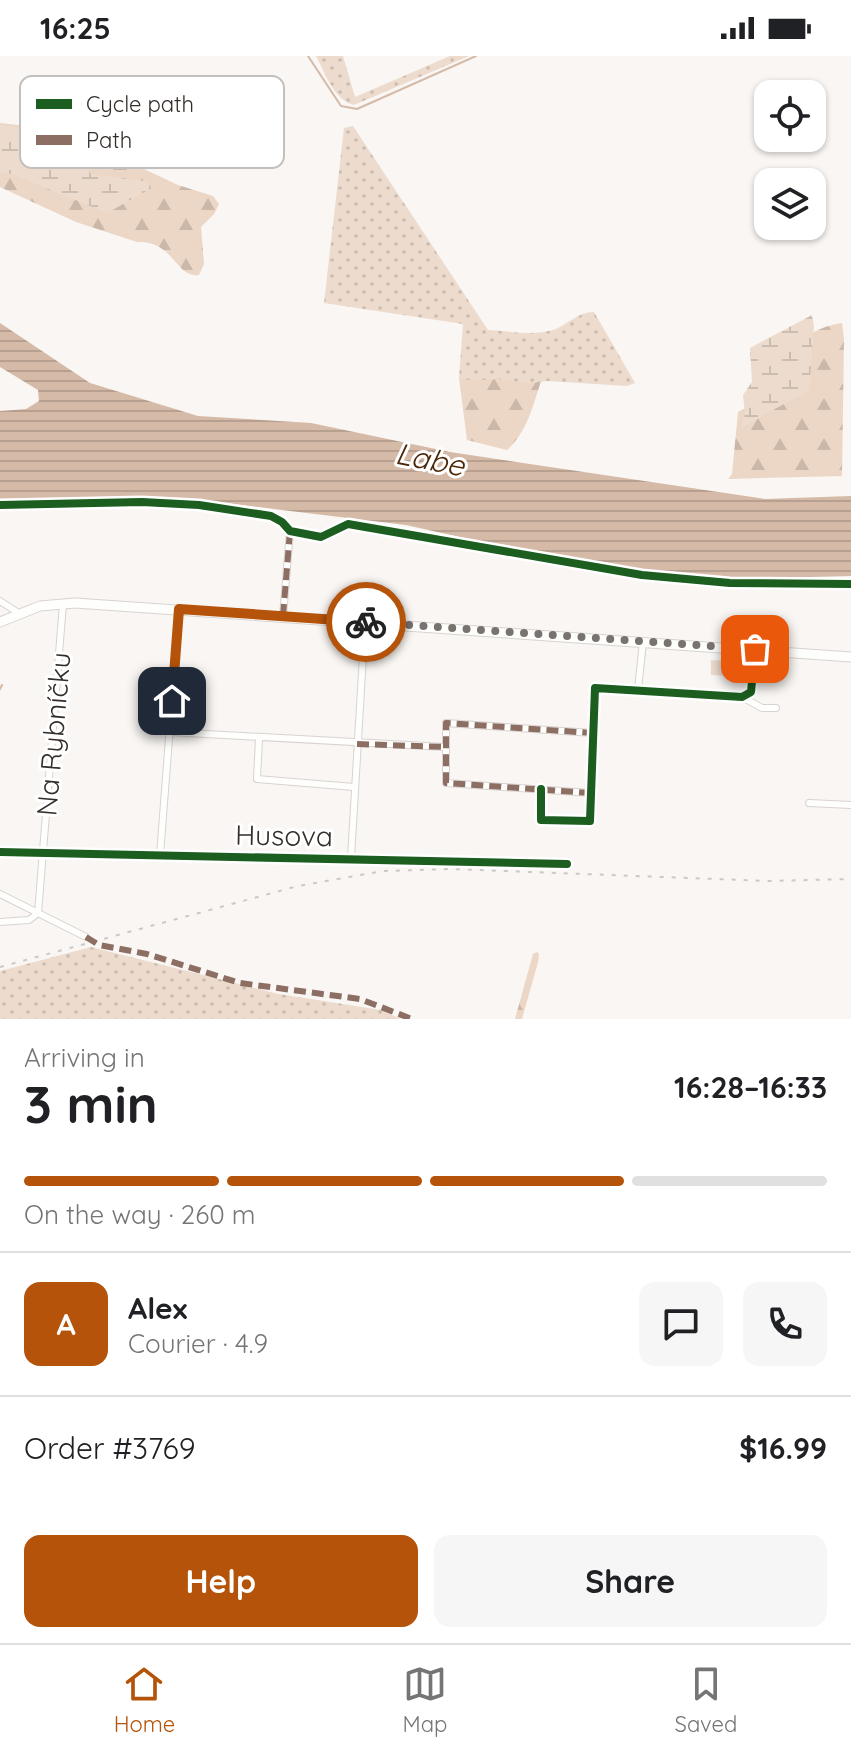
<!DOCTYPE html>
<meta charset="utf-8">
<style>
:root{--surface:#fff;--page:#f6f6f6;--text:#202124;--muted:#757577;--line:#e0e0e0;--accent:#b45309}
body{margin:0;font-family:Quicksand,sans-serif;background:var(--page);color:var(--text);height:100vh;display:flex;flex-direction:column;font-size:30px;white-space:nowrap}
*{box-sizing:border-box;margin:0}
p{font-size:26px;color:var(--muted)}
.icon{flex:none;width:44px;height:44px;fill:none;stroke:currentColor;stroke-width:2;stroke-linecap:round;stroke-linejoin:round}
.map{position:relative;height:963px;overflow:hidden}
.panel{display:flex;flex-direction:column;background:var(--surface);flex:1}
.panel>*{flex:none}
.buttons{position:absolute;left:754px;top:24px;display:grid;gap:16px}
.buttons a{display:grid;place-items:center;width:72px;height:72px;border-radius:16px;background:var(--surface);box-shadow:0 2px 6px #0004;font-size:40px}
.pin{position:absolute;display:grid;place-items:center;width:68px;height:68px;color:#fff;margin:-34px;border-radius:16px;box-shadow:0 4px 12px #0006}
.courier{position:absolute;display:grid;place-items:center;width:80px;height:80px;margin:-40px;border:6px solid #b45309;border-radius:50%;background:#fff;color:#222;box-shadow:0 2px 10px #0007}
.headline em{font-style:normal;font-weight:800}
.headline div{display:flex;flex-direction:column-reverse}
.headline{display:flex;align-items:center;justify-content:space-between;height:136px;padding:0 24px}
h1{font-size:52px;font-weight:800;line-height:60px}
.bar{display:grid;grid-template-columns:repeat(4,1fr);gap:12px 8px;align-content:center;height:96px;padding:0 24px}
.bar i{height:10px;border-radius:6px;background:var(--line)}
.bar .active{background:var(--accent)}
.bar p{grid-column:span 4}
.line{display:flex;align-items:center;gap:20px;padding:0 24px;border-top:2px solid var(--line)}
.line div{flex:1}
.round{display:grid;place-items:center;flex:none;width:84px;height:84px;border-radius:16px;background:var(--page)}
.action{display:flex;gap:16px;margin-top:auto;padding:16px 24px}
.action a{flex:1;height:92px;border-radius:16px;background:var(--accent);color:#fff;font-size:32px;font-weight:800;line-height:92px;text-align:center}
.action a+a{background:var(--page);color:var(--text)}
.status{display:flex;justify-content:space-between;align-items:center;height:56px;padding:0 40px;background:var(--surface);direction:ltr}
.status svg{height:22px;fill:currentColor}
.tab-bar{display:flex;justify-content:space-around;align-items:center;height:112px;border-top:2px solid var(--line);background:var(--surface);font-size:22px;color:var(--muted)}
.tab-bar a{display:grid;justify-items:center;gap:4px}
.tab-bar .active{color:var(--accent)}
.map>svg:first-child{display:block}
</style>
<div class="status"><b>16:25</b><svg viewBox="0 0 49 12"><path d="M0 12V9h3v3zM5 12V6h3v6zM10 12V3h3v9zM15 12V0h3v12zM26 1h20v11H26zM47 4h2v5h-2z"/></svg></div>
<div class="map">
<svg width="851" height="963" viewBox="0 0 851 963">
<defs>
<pattern id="grass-dots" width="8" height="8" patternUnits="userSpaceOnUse" patternTransform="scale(2)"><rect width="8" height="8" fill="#eddcce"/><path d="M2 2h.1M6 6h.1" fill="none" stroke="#ccbdb1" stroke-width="1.8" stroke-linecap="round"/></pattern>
<pattern id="forest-firs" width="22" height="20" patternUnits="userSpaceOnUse" patternTransform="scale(2)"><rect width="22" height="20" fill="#ecd6c5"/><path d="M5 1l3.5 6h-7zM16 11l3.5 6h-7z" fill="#cbb8a9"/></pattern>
<pattern id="wetland-marsh" width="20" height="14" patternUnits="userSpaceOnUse" patternTransform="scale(2)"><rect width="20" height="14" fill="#eddcce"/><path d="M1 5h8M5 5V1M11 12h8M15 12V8" fill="none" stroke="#ccbdb1"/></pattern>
<pattern id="water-rules" width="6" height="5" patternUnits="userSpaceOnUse" patternTransform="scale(2)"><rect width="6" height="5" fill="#d5baa7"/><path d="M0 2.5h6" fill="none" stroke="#b7a090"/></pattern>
</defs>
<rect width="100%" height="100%" fill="#f9f6f3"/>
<g fill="url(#grass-dots)">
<path d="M316,0H343L355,41L450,0H469L354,49C334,44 325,17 316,0Z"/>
<path d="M353,70L488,274C508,275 534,280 553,274C568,269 577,256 594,256L635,327L627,330L547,325L524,328L505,324L468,325L459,322L463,268L324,247L344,72Z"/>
<polygon points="91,891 279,938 381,954 401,963 0,963 0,915"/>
</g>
<g fill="url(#forest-firs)">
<path d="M0,67L36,71L78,82L178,129L213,140L219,148L214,158L201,171L204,208L199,219C175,222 174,184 137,186L76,166L0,131Z"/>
<path d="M842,267L844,283L842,420L728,423L732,418L738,356C750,349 773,341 781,330C804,295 792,276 842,267Z"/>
<path d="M459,322C473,326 486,323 500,323C515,324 526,330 541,325C533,350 527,376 507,394L467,384Z"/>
<polygon points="537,896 539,898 538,906 522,963 515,963 533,898"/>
</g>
<g fill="url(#wetland-marsh)">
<polygon points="0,69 41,75 46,80 69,84 75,99 87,107 90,118 145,125 152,132 107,157 12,118 0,116"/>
<polygon points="812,259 814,270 809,334 741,372 745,358 743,339 752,326 750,292"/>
</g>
<polygon fill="#eddcce" points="711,604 733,605 732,620 711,619"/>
<polygon fill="url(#water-rules)" points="0,267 90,327 198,360 311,367 450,396 765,443 851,440 851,520 729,523 563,504 406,469 191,443 0,443 0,355 26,353 39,345 38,334 0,311"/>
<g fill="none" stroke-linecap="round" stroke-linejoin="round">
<g stroke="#d5baa7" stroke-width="2">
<polyline points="308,0 341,50 357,53 476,0"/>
<polyline points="0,633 2,629"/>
</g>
<defs>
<g id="minor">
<polyline points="0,545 20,558"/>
<polyline points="283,560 290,475"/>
<polyline points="638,633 643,586"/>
<polyline points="742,641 762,652 776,652"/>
<polyline points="169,676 445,691"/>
<polyline points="259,682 257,723 354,731"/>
<polyline points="541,733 541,764 590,765 595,632 742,641 751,636 755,593"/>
<polyline points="591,737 446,727 446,667 592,677"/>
<polyline points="809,747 851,749"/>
<polyline points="0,796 567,808"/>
<polyline points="160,799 179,553"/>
<polyline points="351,802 365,566"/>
<polyline points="0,838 86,881"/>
<polyline points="0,866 29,864 38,857 63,548"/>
</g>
<polyline id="secondary" points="0,566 40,550 75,547 851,601"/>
</defs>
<use href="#minor" stroke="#d8d3d0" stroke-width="8"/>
<use href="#secondary" stroke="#d8d3d0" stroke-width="11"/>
<use href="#minor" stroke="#fefefd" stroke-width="6"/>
<use href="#secondary" stroke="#fefefd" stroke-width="9"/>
<polyline stroke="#cac9c8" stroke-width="2" stroke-dasharray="4 8" stroke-linecap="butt" points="0,911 298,830 383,815 452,813 768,825 851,823"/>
<g stroke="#8d6e63" stroke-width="6" stroke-dasharray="12 6" stroke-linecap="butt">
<polyline points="283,560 290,475"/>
<polyline points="357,688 445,691"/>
<polyline points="591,737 446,727 446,667 592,677"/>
<polyline points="86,881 99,889 147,898 240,927 360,943 412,963"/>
</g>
<defs>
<g id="cycleway">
<polyline points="0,449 142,446 199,449 271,460 282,466 290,475 321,481 348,468 642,519 730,527 851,528"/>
<polyline points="541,733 541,764 590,765 595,632 742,641 751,636 755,593"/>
<polyline points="0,796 567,808"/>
</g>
</defs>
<use href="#cycleway" stroke="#fff" stroke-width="13"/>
<use href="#cycleway" stroke="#1b5e20" stroke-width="8"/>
</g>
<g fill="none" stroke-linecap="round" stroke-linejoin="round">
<polyline stroke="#797370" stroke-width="8" stroke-dasharray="0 14.4" points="366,566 755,593"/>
<polyline stroke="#b45309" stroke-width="10" points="172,645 179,553 366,566"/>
</g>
<g text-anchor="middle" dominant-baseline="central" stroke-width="6" stroke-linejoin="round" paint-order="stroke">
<g font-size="28" fill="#342d29" stroke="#fff">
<text transform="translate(53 678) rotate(-85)">Na Rybníčku</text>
<text transform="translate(284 779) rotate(1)">Husova</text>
</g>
<g font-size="30" font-style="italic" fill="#4c2707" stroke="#fff">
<text transform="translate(430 403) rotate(11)">Labe</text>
</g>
</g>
<rect x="20" y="20" width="264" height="92" rx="12" fill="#fff" stroke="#c2c0bf" stroke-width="2"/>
<rect x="36" y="43" width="36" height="10" fill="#1b5e20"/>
<rect x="36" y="79" width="36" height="10" fill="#8d6e63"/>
<g font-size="22" fill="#342d29">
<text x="86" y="56">Cycle path</text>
<text x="86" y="92">Path</text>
</g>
</svg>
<div class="buttons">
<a><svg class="icon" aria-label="locate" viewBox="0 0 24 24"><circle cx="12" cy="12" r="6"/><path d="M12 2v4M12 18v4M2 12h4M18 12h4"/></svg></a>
<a><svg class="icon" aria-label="layers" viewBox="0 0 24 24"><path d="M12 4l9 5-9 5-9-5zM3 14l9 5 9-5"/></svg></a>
</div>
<div class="pin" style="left:755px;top:593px;background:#ea580c"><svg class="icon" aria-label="bag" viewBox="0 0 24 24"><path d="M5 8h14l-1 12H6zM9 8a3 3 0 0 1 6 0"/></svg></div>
<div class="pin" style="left:172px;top:645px;background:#1f2937"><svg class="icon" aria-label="home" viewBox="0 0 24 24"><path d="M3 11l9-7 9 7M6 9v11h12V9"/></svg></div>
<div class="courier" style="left:366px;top:566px"><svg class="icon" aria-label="bike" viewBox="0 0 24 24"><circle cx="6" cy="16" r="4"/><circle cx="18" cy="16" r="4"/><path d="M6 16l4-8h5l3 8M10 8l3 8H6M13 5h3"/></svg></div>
</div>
<section class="panel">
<div class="headline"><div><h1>3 min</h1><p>Arriving in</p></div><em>16:28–16:33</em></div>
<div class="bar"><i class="active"></i><i class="active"></i><i class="active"></i><i></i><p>On the way · 260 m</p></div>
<div class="line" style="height:144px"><b class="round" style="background:var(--accent);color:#fff">A</b><div><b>Alex</b><p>Courier · 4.9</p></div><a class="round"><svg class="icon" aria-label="chat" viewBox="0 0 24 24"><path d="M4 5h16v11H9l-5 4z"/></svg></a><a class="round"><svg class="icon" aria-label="phone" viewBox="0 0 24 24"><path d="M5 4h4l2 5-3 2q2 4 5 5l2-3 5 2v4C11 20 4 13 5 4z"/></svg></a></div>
<div class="line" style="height:104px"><div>Order #3769</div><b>$16.99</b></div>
<div class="action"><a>Help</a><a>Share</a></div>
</section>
<nav class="tab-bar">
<a class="active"><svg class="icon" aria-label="home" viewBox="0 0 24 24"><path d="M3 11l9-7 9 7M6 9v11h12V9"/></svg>Home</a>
<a><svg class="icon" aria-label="map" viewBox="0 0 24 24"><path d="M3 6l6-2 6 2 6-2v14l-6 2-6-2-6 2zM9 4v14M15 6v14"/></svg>Map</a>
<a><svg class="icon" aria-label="saved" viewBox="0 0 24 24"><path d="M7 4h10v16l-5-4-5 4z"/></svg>Saved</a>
</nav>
